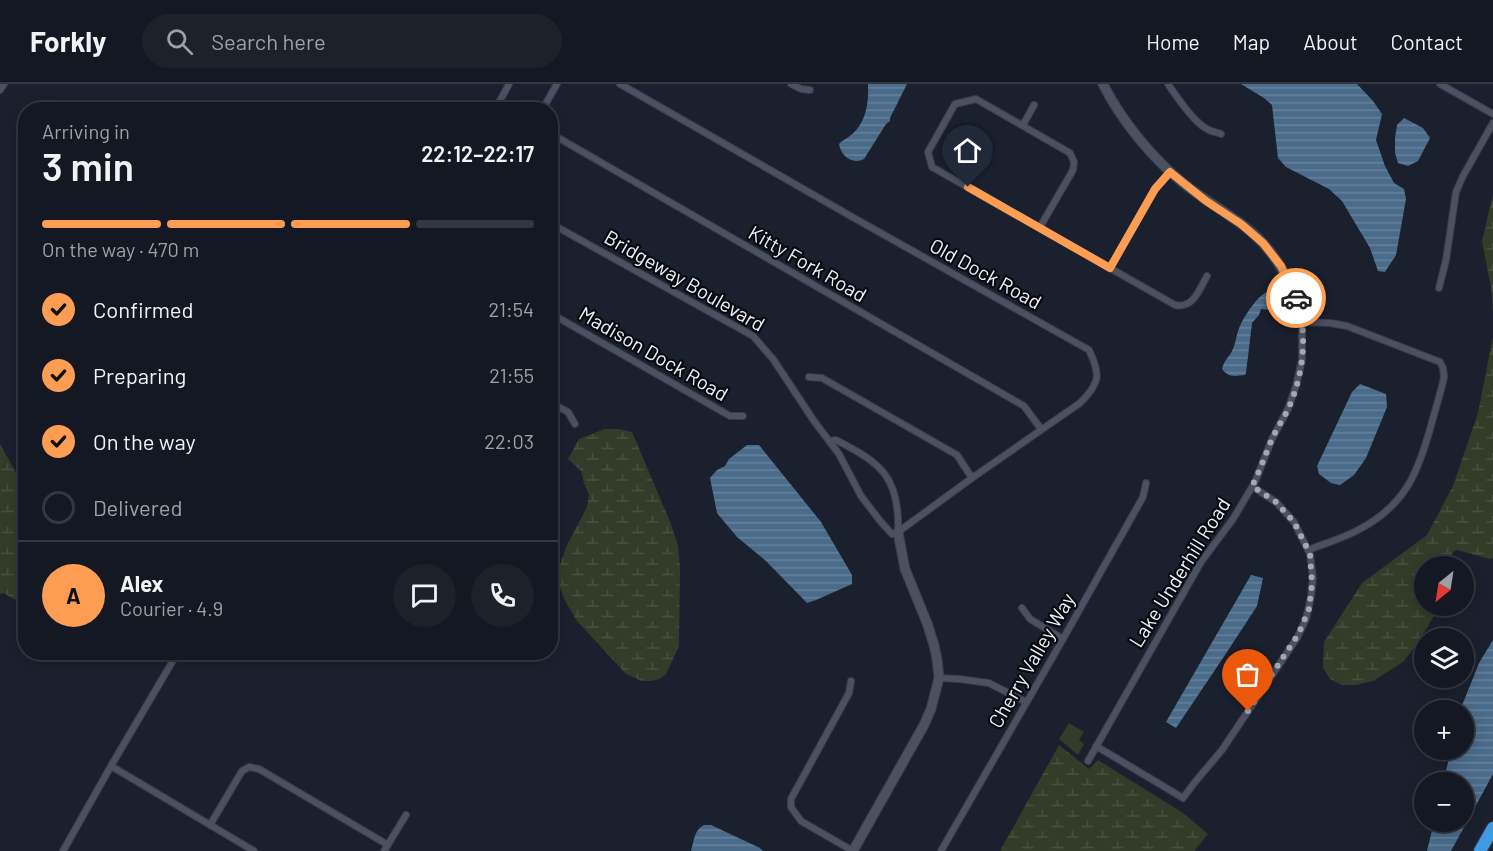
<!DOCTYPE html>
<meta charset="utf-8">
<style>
:root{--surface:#141822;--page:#1d212a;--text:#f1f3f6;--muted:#9da0a5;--line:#333740;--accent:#fd9d54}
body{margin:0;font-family:Barlow,sans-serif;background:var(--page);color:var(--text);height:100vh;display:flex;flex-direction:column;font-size:22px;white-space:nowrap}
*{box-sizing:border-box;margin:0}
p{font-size:20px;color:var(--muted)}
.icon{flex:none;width:33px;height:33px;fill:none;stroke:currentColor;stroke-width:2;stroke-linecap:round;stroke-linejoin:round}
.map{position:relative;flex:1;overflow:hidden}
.drawer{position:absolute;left:18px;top:18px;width:540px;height:558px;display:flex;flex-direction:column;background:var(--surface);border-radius:24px;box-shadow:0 3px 15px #0003,0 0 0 2px var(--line)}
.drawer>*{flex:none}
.needle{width:39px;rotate:210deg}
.buttons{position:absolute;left:1414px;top:472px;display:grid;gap:12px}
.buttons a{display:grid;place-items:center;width:60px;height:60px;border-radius:50%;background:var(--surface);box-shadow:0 3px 15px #0003,0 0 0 2px var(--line);font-size:30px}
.pin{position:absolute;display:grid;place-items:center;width:51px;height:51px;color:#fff;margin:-62px -26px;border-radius:50% 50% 50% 0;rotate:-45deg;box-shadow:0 0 6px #0007}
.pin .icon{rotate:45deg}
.courier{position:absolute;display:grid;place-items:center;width:60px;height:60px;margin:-30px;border:4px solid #fd9d54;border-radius:50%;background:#fff;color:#222;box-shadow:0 2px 8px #0007}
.summary em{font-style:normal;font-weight:600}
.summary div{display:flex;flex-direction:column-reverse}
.summary{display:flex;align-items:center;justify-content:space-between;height:102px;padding:0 24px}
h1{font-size:39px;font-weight:600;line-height:45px}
.bar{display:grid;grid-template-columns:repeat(4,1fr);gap:9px 6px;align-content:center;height:72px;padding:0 24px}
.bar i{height:8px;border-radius:4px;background:var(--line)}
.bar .on{background:var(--accent)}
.bar p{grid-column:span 4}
.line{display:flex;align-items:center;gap:15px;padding:0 24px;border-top:2px solid var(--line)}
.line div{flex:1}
.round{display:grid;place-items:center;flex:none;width:63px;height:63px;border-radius:32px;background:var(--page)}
ol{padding:0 24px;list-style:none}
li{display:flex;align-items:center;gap:18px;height:66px}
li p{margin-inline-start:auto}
li .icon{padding:6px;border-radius:50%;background:var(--accent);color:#111;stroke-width:4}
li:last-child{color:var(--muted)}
li i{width:33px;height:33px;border:3px solid var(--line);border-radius:50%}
header{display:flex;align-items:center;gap:36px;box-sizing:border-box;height:84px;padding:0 30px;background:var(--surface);border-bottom:2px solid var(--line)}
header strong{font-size:28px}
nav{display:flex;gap:33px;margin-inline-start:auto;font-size:21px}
.search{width:420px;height:54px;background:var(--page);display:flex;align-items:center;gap:15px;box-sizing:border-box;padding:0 21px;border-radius:33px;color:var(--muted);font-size:22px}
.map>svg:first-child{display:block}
</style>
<header>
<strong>Forkly</strong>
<div class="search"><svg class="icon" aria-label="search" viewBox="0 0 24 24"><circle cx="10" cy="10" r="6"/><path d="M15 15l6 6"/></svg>Search here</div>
<nav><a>Home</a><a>Map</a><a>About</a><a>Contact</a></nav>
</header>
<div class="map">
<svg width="1493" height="767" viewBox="0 0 1493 767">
<defs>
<pattern id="wetland-marsh" width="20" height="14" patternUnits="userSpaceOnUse" patternTransform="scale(1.5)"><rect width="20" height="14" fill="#323d29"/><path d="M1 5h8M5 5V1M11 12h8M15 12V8" fill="none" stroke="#46503e"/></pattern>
<pattern id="water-rules" width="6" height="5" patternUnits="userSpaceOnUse" patternTransform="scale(1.5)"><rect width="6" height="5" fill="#4b6b8a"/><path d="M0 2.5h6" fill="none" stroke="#65819b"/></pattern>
</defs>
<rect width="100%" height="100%" fill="#1b202e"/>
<g fill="url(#wetland-marsh)">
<polygon points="1493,110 1493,228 1491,203 1482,158"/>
<polygon points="1493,252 1493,474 1490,475 1457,466 1453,468 1446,483 1425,483 1425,522 1436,522 1434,532 1417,560 1403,578 1373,597 1356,601 1342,601 1330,595 1323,583 1324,558 1362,499 1427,451 1453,402 1478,329"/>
<polygon points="605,345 619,345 632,348 671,440 678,462 680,483 679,562 666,590 660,595 651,597 642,597 626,590 577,537 564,515 556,492 566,463 587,423 589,411 584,399 581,387 568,375 579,355"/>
<polygon points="0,360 25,404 25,521 3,509 0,510"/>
<polygon points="1059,661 1089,685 1098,676 1183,729 1208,750 1194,767 1000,767"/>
</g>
<polygon fill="#323d29" points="1069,639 1084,648 1079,656 1084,660 1078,671 1059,655"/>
<g fill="url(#water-rules)">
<path d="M868,0H907L890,34V37L886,40L864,75C852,81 841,72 839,60C842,56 847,55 851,51C866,39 869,19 868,0Z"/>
<polygon points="1241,0 1357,0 1373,17 1382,30 1376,56 1385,82 1394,99 1404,105 1406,115 1396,171 1385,188 1378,187 1370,164 1342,117 1329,105 1286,83 1278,74 1272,21 1264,14"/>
<polygon points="1404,34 1423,44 1430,54 1418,77 1408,82 1398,79 1395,69 1395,54 1397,41"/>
<path d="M1270,207L1276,211L1280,220L1278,225L1273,222L1271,226L1261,225L1259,231L1252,239L1246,289L1245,291C1235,292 1229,294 1222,285C1224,277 1227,275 1231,269C1236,261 1236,250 1240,242C1245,231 1259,209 1270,207Z"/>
<polygon points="1360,300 1386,310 1387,323 1366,374 1354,391 1340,401 1331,399 1319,390 1317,382 1352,308"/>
<polygon points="747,361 759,361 821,438 852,491 852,500 816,516 807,519 766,477 737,453 717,429 710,394 717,386 725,382 729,375"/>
<polygon points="1251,491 1263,494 1257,522 1227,568 1176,644 1166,638"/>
<polygon points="1493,556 1493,690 1451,767 1427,767 1434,738 1464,738 1464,699 1443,699 1451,666 1464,666 1464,627 1460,627 1461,624 1479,579"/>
<path d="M704,741H711L760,764L763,767H691C694,757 694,746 704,741Z"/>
</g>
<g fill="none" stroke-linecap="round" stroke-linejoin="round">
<defs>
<g id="street">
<path d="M620,0L847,130L1089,266C1101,291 1100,299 1080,319L972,394L898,448"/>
<polyline points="791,0 801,5 810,6"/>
<path d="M1168,0C1176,12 1195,39 1207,45C1211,48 1217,48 1221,50"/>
<polyline points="1440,0 1493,30"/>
<polyline points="0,6 4,0"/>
<polyline points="495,26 509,0"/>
<polyline points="542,26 557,0"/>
<polyline points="1023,41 1034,21"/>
<polyline points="550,49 1024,322 1041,345"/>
<polyline points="550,139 753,252 773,275 814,337 839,370 861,412 881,438 892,450 898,448"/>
<path d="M1040,143L1073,86L1074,78L1070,69L976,15L955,20L928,68L932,83L1175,221C1193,225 1199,206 1207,192"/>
<polyline points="1110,184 1155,105 1170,88"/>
<polyline points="1439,204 1446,176 1456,108 1463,92 1493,39"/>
<polyline points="550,229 730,332 743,332"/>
<polyline points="809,293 822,294 957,371 972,394"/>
<polyline points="550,318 568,328 575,340"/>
<path d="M829,357L836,356C881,379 900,393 898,448"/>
<polyline points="1022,524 1030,535 1063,555"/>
<polyline points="939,594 959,595 989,599 1026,618"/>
<polyline points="851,597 849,609 791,715 791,723 801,737 853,767"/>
<polyline points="1096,662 1183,714 1195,698 1222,666 1297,554 1306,535 1311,513 1313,494 1310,470 1294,438 1276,418 1253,403"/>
<path d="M1088,677L1201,478L1233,435L1255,398L1272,355L1288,325L1296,302L1302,276V238L1330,239L1347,242L1440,278L1443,284L1444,293C1441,308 1436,323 1432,338C1419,386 1407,420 1360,445C1344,454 1326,459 1308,466"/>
<polyline points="111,682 254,767"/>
<polyline points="210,741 242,687 249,683 259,685 388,761"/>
<polyline points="63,767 111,682 178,568"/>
<polyline points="384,767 406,731"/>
<polyline points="941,767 1063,555 1143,413 1146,399"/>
</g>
<g id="secondary">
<path d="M1103,0C1121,36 1152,74 1183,99C1203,115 1224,127 1244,142C1276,166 1293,199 1302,238"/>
<polyline points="853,767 924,641 931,625 939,594 937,575 934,561 927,539 905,485 898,448"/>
</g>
<polyline id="highway" points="1480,767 1493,744"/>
</defs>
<use href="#street" stroke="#393c48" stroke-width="8"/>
<use href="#secondary" stroke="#393c48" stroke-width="11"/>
<use href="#highway" stroke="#393c48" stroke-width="14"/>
<use href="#street" stroke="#4c5162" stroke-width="6"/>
<use href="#secondary" stroke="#4c5162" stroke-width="9"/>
<use href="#highway" stroke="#3d9ae3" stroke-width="12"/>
</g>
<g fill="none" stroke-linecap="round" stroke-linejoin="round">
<path stroke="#a4a8b3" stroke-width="6" stroke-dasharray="0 10.8" d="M1248,627L1299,549L1309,525L1312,500L1310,470L1294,438L1276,418L1252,402C1260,387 1265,371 1272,355C1277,344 1284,334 1289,323C1304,289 1308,248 1296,214"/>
<polyline stroke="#fd9d54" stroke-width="8" points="968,103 1110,184 1155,105 1170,88 1206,117 1241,140 1263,159 1281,182 1296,214"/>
</g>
<g text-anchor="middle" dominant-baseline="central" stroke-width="4.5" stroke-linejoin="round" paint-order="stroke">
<g font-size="20" fill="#eef1fb" stroke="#080a10">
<text transform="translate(808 179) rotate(30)">Kitty Fork Road</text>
<text transform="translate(986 189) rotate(29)">Old Dock Road</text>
<text transform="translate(685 196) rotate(30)">Bridgeway Boulevard</text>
<text transform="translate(654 269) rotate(30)">Madison Dock Road</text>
<text transform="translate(1179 488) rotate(-58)">Lake Underhill Road</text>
<text transform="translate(1031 576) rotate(-60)">Cherry Valley Way</text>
</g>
</g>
</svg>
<div class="buttons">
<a><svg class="needle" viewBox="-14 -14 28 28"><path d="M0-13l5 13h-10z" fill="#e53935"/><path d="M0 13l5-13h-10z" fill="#9da0a5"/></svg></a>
<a><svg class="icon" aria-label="layers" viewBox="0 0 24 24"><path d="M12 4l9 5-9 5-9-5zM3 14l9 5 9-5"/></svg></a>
<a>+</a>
<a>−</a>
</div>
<div class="pin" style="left:1248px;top:627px;background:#ea580c"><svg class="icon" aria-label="bag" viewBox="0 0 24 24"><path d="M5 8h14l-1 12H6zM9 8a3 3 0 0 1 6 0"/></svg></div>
<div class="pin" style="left:968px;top:103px;background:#1f2937"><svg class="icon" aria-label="home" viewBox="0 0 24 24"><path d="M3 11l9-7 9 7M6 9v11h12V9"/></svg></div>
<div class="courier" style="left:1296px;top:214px"><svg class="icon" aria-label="car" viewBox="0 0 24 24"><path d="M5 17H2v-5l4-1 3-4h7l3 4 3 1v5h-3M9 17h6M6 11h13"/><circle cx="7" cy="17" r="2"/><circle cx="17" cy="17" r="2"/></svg></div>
<section class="drawer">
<div class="summary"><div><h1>3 min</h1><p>Arriving in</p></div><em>22:12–22:17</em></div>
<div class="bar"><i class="on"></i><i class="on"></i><i class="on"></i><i></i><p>On the way · 470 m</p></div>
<ol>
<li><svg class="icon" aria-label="check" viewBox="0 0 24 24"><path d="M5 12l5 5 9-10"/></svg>Confirmed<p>21:54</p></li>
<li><svg class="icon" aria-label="check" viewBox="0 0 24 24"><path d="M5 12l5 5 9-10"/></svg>Preparing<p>21:55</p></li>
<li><svg class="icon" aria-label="check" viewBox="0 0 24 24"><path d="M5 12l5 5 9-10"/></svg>On the way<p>22:03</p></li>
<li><i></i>Delivered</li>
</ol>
<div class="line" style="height:108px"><b class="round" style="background:var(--accent);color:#111">A</b><div><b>Alex</b><p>Courier · 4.9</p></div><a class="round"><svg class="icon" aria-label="chat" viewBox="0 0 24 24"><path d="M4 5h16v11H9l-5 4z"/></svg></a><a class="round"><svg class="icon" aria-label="phone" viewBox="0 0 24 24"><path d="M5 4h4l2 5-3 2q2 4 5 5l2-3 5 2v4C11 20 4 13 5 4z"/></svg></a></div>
</section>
</div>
